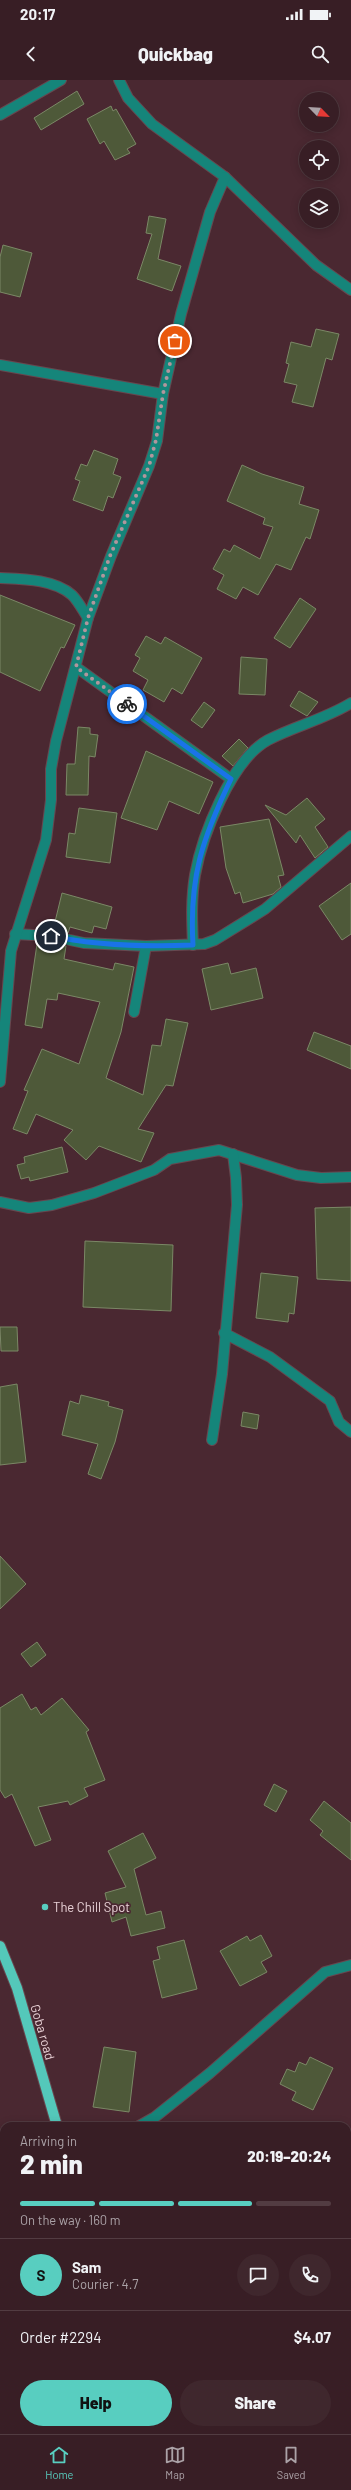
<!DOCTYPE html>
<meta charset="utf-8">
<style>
:root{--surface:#381e25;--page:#3f272d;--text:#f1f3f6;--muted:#aba2a7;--line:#523c42;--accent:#58cec0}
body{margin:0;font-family:Barlow,sans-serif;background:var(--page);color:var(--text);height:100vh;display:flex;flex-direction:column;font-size:15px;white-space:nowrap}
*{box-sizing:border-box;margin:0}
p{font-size:13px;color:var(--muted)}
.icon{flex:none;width:22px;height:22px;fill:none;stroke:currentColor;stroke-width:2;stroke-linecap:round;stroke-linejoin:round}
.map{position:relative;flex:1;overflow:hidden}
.details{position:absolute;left:0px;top:2042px;width:351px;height:312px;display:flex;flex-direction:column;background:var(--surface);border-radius:12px 12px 0 0;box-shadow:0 2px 10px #0003,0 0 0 1px var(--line)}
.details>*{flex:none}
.needle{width:26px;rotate:115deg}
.tools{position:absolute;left:299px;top:12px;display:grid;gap:8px}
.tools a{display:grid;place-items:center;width:40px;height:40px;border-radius:50%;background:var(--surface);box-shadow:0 2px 10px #0003,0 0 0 1px var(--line);font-size:20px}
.pin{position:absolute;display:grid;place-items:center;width:34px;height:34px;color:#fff;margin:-17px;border:2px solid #fff;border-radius:50%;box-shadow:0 1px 4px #0007}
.courier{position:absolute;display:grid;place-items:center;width:40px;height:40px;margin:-20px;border:3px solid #1a73e8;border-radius:50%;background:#fff;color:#222;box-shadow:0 1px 5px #0007}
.headline em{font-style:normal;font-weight:800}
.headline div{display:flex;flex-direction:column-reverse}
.headline{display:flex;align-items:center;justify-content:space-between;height:68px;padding:0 20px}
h1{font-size:26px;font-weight:800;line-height:30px}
.bar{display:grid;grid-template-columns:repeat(4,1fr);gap:6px 4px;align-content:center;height:48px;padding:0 20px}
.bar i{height:5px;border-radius:3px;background:var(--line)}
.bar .selected{background:var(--accent)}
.bar p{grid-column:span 4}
.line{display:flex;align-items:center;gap:10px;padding:0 20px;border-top:1px solid var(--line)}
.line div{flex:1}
.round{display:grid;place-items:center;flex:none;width:42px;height:42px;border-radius:21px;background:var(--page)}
.primary-button{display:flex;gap:8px;margin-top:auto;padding:8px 20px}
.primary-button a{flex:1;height:46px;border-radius:24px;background:var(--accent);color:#111;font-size:16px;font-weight:800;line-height:46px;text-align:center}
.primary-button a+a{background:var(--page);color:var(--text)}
.status{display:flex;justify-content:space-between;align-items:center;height:28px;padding:0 20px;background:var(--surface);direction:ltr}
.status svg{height:11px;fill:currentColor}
header{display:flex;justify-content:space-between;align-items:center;height:52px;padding:0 20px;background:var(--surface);font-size:18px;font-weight:800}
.tabs{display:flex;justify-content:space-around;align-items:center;height:56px;border-top:1px solid var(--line);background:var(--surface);font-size:11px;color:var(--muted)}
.tabs a{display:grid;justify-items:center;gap:2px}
.tabs .selected{color:var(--accent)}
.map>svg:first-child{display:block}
</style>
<div class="status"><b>20:17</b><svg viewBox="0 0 49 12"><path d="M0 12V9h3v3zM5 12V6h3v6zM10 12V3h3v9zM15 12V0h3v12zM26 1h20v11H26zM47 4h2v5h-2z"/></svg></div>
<header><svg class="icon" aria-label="back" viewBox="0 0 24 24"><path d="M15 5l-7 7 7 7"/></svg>Quickbag<svg class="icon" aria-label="search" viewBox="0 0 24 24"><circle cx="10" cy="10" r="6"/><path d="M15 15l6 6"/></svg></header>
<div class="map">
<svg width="351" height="2354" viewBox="0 0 351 2354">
<rect width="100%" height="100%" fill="#4a2831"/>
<g fill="#4e5939" stroke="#7b8866">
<polygon points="77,11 84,24 41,50 34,38"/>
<polygon points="111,26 113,31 116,29 136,64 127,69 130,73 115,80 104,61 100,64 87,39"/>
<polygon points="149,136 166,139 158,179 181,186 172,211 137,199 152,154 146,153"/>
<polygon points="3,165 32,173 20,217 0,212 0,177"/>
<polygon points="316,249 339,254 332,280 326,278 313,327 292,322 297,305 284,302 289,284 286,283 291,262 311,267"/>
<polygon points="94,370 118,379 113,394 121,397 113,418 108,416 103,431 73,420 80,401 75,399 81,384 87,386"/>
<polygon points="242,385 262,394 304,407 299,424 319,430 310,459 306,457 291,490 276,484 258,515 243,507 236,519 217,509 224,495 213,489 224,469 230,472 234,465 260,479 273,447 263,444 265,438 227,421"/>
<polygon points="0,515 75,545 64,568 61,567 40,611 0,592"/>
<polygon points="300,518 316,529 290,568 274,558"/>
<polygon points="146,556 161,564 165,557 202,578 182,614 172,608 164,622 143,610 148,600 133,591 140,578 135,575"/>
<polygon points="241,577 267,579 265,615 239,614"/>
<polygon points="299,611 318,622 307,636 290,626"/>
<polygon points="204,622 215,630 202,648 191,640"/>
<polygon points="78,647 90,648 90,654 98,655 95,677 89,676 88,715 66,715 67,684 75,684"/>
<polygon points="239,659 248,668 233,686 222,676"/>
<polygon points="146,671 213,702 199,734 169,721 157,750 121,738"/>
<polygon points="307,718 325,739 315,747 328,767 315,778 300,755 296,763 265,725 286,735"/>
<polygon points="79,728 117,733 110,783 66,777 69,753 75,754"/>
<polygon points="269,739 284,795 278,796 281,807 273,814 243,823 240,812 235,814 226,788 220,747"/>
<polygon points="351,803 351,854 342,860 319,826"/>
<polygon points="62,813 112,827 106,849 94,846 92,853 70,847 68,853 53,850"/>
<polygon points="49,862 66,866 64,879 113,890 115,883 134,887 121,952 106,998 143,1015 152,965 161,966 166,939 188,943 173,1006 166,1005 138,1049 154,1053 141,1082 99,1066 86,1080 64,1060 73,1050 36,1034 27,1054 13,1049 28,1011 24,1010 42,969 79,984 100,922 58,913 57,920 47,919 42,948 25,945 37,864 48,866"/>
<polygon points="228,883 231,894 256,888 263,918 211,930 202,889"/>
<polygon points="314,952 351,966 351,989 307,970"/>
<polygon points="62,1067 68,1092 30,1101 29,1097 21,1099 17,1085 25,1083 24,1077"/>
<polygon points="351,1127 351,1201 317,1199 315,1128"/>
<polygon points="85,1161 173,1165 171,1231 83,1227"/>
<polygon points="261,1193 298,1197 294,1234 289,1233 288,1242 256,1238"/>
<polygon points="0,1247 17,1247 18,1271 1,1271"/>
<polygon points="17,1304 26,1382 0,1385 0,1307"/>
<polygon points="81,1315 109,1322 108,1326 123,1330 115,1362 101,1399 88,1394 98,1364 62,1355 70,1321 79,1324"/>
<polygon points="243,1332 259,1335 257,1349 241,1346"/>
<polygon points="0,1476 26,1504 0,1529"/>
<polygon points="37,1562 46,1575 31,1587 21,1574"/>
<polygon points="22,1614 31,1630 36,1627 41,1635 62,1618 89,1650 86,1652 105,1700 84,1708 88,1716 70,1725 68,1721 38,1727 51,1760 35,1766 12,1714 5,1718 0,1710 0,1628"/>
<polygon points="274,1704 287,1711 276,1732 264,1725"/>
<polygon points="324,1721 351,1743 351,1780 320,1755 323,1751 310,1740"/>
<polygon points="143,1753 156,1778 134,1789 146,1835 161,1831 165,1848 131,1856 126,1837 112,1842 105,1813 126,1807 108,1771"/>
<polygon points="261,1855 272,1876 261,1882 267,1892 240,1906 220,1871 247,1856 250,1861"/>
<polygon points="184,1860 197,1909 162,1918 153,1881 160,1879 157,1867"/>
<polygon points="104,1967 136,1972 129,2032 93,2027"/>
<polygon points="310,1977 333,1988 313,2030 292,2020 296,2012 280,2004 287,1989 295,1992 299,1982 306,1985"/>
</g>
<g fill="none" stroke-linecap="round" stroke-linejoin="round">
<defs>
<g id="minor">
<polyline points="119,0 128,18 152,44 225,97 316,185 351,210"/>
<polyline points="0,35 61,0"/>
<polyline points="0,285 163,314"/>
<path d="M0,498C22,499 54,499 72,515C79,522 83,531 88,538"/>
<polyline points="76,587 231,699"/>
<polyline points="15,854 51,856 84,863 146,866 204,864 215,860 265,829 351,756"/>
<path d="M193,865C192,841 191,819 195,795C202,756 231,680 268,660C295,646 325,639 351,623"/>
<polyline points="134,932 146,866"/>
<polyline points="0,1002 11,871 46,760 51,720 51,689 56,661 88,538 111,476 149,386 157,361 163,314 181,234 210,132 225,97"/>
<polyline points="0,1122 29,1128 52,1125 94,1113 154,1090 170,1079 219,1070 297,1095 321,1098 351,1097"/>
<polyline points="224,1253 270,1277 330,1321 339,1342 351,1352"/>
<polyline points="212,1360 222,1294 237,1125 236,1098 233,1074"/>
<polyline points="139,2046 155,2037 210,1993 325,1892 351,1885"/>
<polyline points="0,2203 4,2201"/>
<polyline points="347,2304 351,2300"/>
<polyline points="294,2354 298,2350"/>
</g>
<g id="major">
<polyline points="0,1866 17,1908 57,2046"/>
<polyline points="145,2350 147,2354"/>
</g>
</defs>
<use href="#minor" stroke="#67474f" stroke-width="12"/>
<use href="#major" stroke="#67474f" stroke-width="12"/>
<use href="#minor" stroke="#15857a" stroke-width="10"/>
<use href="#major" stroke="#54c8ba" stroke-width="10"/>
</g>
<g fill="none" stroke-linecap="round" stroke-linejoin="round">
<polyline stroke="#b1969d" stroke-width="4" stroke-dasharray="0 7.2" points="127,624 76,587 88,538 110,476 149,386 156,360 163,314 175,261"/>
<path stroke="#1a73e8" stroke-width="5" d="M51,856C98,866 145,867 193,865C189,798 202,759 231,699L127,624"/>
</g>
<circle fill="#58cec0" stroke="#4a2831" stroke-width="1.5" cx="45" cy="1827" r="4"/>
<g text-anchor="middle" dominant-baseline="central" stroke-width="3.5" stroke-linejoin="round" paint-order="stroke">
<g font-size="13" fill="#e9d2d7" stroke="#4a2831" text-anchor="start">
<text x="53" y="1827">The Chill Spot</text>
</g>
<g font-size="13" fill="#e9d2d7" stroke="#4a2831">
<text transform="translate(43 1952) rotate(74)">Goba road</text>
</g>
</g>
</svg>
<div class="tools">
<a><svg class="needle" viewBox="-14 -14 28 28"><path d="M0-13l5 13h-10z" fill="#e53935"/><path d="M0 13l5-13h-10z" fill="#aba2a7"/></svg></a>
<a><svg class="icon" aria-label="locate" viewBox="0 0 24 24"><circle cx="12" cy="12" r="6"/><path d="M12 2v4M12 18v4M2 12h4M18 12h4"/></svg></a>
<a><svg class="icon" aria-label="layers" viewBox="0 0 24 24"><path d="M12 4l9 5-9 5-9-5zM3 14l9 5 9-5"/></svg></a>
</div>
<div class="pin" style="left:175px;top:261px;background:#ea580c"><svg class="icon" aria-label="bag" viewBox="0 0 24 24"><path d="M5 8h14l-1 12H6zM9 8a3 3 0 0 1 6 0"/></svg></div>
<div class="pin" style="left:51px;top:856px;background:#1f2937"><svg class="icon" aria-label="home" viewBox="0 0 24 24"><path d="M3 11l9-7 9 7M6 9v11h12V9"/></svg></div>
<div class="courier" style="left:127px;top:624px"><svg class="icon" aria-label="bike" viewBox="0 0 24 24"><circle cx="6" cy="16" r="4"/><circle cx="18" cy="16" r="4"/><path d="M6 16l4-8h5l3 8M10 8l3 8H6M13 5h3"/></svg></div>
<section class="details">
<div class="headline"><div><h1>2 min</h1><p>Arriving in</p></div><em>20:19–20:24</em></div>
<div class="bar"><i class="selected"></i><i class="selected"></i><i class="selected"></i><i></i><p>On the way · 160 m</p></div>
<div class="line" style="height:72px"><b class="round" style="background:var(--accent);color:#111">S</b><div><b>Sam</b><p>Courier · 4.7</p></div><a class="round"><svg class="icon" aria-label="chat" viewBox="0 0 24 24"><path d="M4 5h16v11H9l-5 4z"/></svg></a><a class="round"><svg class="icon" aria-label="phone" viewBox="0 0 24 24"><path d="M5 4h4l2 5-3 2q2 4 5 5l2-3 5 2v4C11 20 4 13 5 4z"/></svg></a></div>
<div class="line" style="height:52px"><div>Order #2294</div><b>$4.07</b></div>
<div class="primary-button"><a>Help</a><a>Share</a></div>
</section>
</div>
<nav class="tabs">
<a class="selected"><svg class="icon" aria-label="home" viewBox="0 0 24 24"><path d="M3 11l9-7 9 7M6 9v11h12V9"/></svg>Home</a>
<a><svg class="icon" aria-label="map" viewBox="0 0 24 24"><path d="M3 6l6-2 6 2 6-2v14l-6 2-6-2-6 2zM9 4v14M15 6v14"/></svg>Map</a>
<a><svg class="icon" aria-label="saved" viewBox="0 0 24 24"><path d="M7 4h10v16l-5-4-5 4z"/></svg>Saved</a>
</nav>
